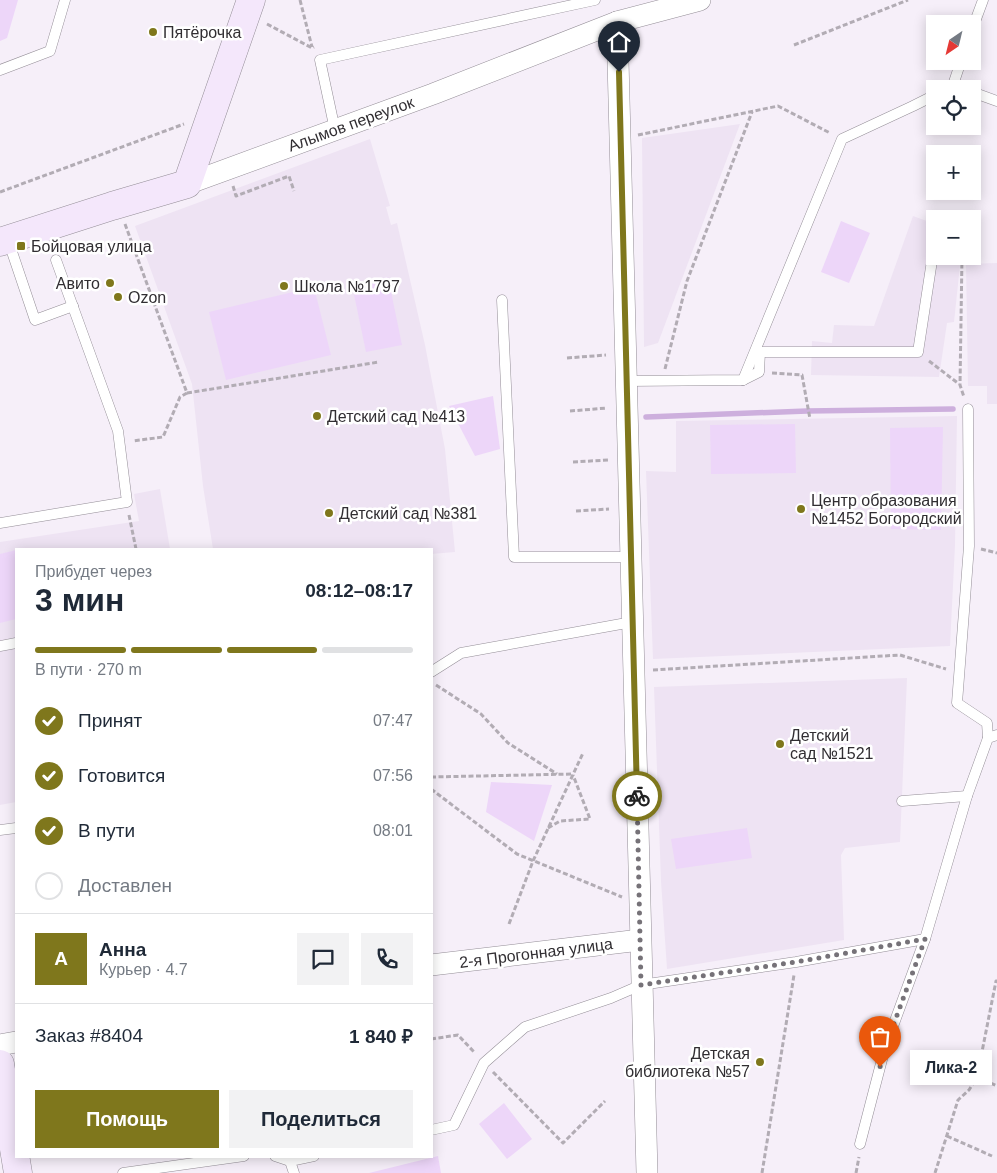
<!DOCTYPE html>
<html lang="ru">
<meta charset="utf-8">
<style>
:root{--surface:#fff;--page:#f2f2f3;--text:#1f2937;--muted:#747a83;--line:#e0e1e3;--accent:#7f771c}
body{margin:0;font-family:Arial,sans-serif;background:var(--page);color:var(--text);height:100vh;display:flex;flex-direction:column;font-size:19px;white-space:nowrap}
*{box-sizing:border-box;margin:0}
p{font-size:16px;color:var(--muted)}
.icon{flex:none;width:28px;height:28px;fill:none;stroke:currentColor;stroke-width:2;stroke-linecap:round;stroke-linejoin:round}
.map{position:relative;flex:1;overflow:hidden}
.details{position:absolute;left:15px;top:548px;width:418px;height:610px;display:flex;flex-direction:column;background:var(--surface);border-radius:0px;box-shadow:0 2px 12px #0003}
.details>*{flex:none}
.needle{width:32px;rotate:215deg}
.fabs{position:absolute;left:926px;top:15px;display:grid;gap:10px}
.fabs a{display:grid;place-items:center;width:55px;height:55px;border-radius:0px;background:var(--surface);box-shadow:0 2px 12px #0003;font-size:25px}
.pin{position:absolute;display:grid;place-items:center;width:42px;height:42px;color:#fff;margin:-51px -21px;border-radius:50% 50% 50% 0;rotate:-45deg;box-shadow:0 0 5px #0007}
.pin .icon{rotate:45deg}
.courier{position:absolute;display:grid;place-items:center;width:50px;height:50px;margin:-25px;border:4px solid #7f771c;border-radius:50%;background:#fff;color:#222;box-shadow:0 1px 6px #0007}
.bubble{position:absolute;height:35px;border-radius:0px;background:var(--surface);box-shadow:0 2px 12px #0003;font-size:16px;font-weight:700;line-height:35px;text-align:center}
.summary em{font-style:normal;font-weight:700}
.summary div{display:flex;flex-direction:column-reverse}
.summary{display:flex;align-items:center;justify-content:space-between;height:85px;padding:0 20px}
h1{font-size:32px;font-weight:700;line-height:38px}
.bar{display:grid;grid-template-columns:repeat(4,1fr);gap:8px 5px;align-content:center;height:60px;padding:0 20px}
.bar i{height:6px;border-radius:4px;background:var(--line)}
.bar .current{background:var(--accent)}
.bar p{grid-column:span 4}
.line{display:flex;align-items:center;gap:12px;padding:0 20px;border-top:1px solid var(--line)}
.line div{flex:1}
.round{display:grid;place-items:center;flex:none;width:52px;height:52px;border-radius:0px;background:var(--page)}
ol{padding:0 20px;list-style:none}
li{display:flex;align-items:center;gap:15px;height:55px}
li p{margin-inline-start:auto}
li .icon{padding:5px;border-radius:50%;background:var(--accent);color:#fff;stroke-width:4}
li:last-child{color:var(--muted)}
li i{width:28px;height:28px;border:2px solid var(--line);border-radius:50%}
.action{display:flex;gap:10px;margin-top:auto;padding:10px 20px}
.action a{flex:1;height:58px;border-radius:0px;background:var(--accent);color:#fff;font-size:20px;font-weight:700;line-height:58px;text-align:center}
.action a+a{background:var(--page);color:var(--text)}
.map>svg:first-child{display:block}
</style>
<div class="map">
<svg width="997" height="1173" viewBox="0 0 997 1173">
<rect width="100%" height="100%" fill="#f6eff9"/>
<g fill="#eee3f3">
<polygon points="740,124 658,343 644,347 642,138"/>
<polygon points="370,139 390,206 386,207 391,225 397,223 425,345 445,449 455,552 431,554 431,549 213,549 203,486 192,384 135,226"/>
<polygon points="913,216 935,224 935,256 961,256 954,322 947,323 939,377 811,375 812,341 832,343 834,325 874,326"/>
<polygon points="997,263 997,404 987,404 987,386 968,386 966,264"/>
<polygon points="957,416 955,545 950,646 653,659 646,471 676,472 676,421"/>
<polygon points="160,489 170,549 16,549 16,802 0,805 0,542 139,521 134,494"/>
<polygon points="907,678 900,842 845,848 841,855 844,940 667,969 661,881 654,687"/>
</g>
<g fill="#edd6f9">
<polygon points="0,0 18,0 7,38 0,41"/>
<polygon points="841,221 870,233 849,283 821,272"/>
<polygon points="388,277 402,345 366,352 352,285"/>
<polygon points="314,287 331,355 226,380 209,312"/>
<polygon points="493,396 500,449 475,456 449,406"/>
<polygon points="795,424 796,473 711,474 710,425"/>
<polygon points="943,427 941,530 891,529 890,428"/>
<polygon points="16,550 16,619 0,623 0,554"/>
<polygon points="491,782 552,785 534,841 486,812"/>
<polygon points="747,828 752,858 676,869 671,839"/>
<polygon points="504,1103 532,1139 507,1159 479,1124"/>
<polygon points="438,1156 441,1173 369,1173"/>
</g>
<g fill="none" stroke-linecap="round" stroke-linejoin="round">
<polyline stroke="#cdafdd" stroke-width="5.5" points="646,417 807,411 953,409"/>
<defs>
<g id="lane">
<polyline points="976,19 983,0"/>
<polyline points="0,70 50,51 65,0"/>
<polyline points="953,85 961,61"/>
<polyline points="946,89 953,85 964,89"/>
<polyline points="972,92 997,101"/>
<polyline points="335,130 320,60 595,0"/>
<polyline points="8,240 35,320 73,306"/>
<polyline points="502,300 514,557 631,557"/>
<polyline points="743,380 759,372 760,352 918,352 935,241"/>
<polyline points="626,381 743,380 842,139 913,106 935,95"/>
<polyline points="968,409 969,546 957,703 987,723 988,738"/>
<polyline points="0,523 127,502 118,431 56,260"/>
<polyline points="0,646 16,643"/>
<polyline points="431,672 461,653 632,622"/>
<polyline points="902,801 967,796"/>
<polyline points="0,830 16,828"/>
<polyline points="431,1130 454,1125 484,1063 525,1027 611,998 641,985 796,962 925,939"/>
<polyline points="860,1144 885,1048 925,939 967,796 988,738 997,735"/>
<polyline points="275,1156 290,1161"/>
<polyline points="123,1173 244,1156"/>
<polyline points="294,1173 290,1161 314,1156"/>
</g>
<g id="street">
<polyline points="617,22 647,1173"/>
<polyline points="187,184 433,94 617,22 700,0"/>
<polyline points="431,965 640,940"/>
<polyline points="0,1045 16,1042"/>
</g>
<g id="secondary">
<polyline points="0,242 112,206 187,184 251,0"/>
<polyline points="0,1064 18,1173"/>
</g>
</defs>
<use href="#lane" stroke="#948e97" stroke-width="11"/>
<use href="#street" stroke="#948e97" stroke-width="22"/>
<use href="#secondary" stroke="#948e97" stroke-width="29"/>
<g stroke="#b2acb4" stroke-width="3" stroke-dasharray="5 2.5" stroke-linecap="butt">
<polyline points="300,0 312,47"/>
<polyline points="267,24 312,48 314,47"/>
<polyline points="794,45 908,0"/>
<polyline points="638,135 778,106 830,133"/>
<polyline points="233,186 236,196 289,176 294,191"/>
<polyline points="0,192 184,124"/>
<polyline points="125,224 187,393 180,397 163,437 133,441"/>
<polyline points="962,256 960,385 964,397"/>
<polyline points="567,358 606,355"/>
<polyline points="929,361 959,384"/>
<polyline points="665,369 687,281 752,112"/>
<polyline points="772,373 802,375 810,419"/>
<polyline points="187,393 379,362"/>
<polyline points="570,411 607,408"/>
<polyline points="573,462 608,460"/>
<polyline points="576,511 609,509"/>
<polyline points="129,515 136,549"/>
<polyline points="981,549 997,553"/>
<polyline points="653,670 900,655 946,669"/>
<polyline points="436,685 481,714 508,743 557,774"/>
<polyline points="431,777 572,774"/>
<polyline points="431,789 517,854 622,897"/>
<polyline points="548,828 560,821 590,819 573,775"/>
<polyline points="509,924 533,861 583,753"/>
<polyline points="431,1039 458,1035 475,1053"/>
<polyline points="493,1072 563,1143 605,1101"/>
<polyline points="977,1077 997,1086"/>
<polyline points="947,1136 992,1156"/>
<polyline points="762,1173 794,975"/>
<polyline points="856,1173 859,1157"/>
<polyline points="935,1173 958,1100 969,1090 977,1077 996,981 997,981"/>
</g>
<use href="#lane" stroke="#fff" stroke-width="10"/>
<use href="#street" stroke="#fff" stroke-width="21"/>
<use href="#secondary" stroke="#f4e7fb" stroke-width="28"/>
</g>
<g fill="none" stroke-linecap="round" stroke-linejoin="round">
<polyline stroke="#767278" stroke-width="5" stroke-dasharray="0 9" points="637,796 641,985 796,962 925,939 885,1048 880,1067"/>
<polyline stroke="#7f771c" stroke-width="6" points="619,72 637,796"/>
</g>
<g fill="#7f771c" stroke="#fff" stroke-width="2">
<circle cx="153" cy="32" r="5"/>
<rect x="16" y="241" width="10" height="10" rx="2.5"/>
<circle cx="110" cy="283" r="5"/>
<circle cx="284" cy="286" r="5"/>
<circle cx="118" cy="297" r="5"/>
<circle cx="317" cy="416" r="5"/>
<circle cx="801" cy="509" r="5"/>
<circle cx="329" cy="513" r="5"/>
<circle cx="780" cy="744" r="5"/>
<circle cx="760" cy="1062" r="5"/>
</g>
<g text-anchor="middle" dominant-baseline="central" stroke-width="5" stroke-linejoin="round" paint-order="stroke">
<g font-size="16" fill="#312e32" stroke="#fff" text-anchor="start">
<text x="163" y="32">Пятёрочка</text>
<text x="31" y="246">Бойцовая улица</text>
<text x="100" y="283" text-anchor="end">Авито</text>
<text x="294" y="286">Школа №1797</text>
<text x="128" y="297">Ozon</text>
<text x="327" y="416">Детский сад №413</text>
<text x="811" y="500">Центр образования<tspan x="811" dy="18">№1452 Богородский</tspan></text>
<text x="339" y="513">Детский сад №381</text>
<text x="790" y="735">Детский<tspan x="790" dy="18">сад №1521</tspan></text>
<text x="750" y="1053" text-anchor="end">Детская<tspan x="750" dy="18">библиотека №57</tspan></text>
</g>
<g font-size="16" fill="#312e32" stroke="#fff">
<text transform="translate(351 124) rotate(-20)">Алымов переулок</text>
<text transform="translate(536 953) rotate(-7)">2-я Прогонная улица</text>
</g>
</g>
</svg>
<div class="fabs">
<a><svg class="needle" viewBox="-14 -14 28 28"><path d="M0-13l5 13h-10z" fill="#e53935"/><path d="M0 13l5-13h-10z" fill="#747a83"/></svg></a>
<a><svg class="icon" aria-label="locate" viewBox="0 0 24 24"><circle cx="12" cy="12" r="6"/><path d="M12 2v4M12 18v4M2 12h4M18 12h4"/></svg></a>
<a>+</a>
<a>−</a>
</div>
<div class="pin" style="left:880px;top:1067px;background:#ea580c"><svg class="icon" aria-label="bag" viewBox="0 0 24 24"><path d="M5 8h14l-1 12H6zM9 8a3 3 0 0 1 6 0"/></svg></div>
<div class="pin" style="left:619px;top:72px;background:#1f2937"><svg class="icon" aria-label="home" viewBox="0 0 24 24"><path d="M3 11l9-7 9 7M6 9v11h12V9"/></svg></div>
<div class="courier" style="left:637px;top:796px"><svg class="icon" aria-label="bike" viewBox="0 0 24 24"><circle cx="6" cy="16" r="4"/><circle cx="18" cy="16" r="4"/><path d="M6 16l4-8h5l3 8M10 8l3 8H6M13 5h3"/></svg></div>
<div class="bubble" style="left:910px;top:1050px;width:82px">Лика-2</div>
<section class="details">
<div class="summary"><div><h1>3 мин</h1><p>Прибудет через</p></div><em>08:12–08:17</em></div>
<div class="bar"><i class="current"></i><i class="current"></i><i class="current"></i><i></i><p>В пути · 270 m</p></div>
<ol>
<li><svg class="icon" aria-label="check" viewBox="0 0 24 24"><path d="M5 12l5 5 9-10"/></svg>Принят<p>07:47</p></li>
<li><svg class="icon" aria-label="check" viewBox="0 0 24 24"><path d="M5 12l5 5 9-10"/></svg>Готовится<p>07:56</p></li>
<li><svg class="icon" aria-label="check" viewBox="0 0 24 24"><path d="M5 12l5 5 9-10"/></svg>В пути<p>08:01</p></li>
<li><i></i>Доставлен</li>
</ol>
<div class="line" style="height:90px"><b class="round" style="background:var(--accent);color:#fff">А</b><div><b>Анна</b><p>Курьер · 4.7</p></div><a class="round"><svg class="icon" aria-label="chat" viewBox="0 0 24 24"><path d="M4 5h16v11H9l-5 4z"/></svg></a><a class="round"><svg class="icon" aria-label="phone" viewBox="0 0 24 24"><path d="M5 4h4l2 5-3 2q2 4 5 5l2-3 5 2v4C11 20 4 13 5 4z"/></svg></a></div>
<div class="line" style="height:65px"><div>Заказ #8404</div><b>1 840 ₽</b></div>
<div class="action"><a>Помощь</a><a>Поделиться</a></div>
</section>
</div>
